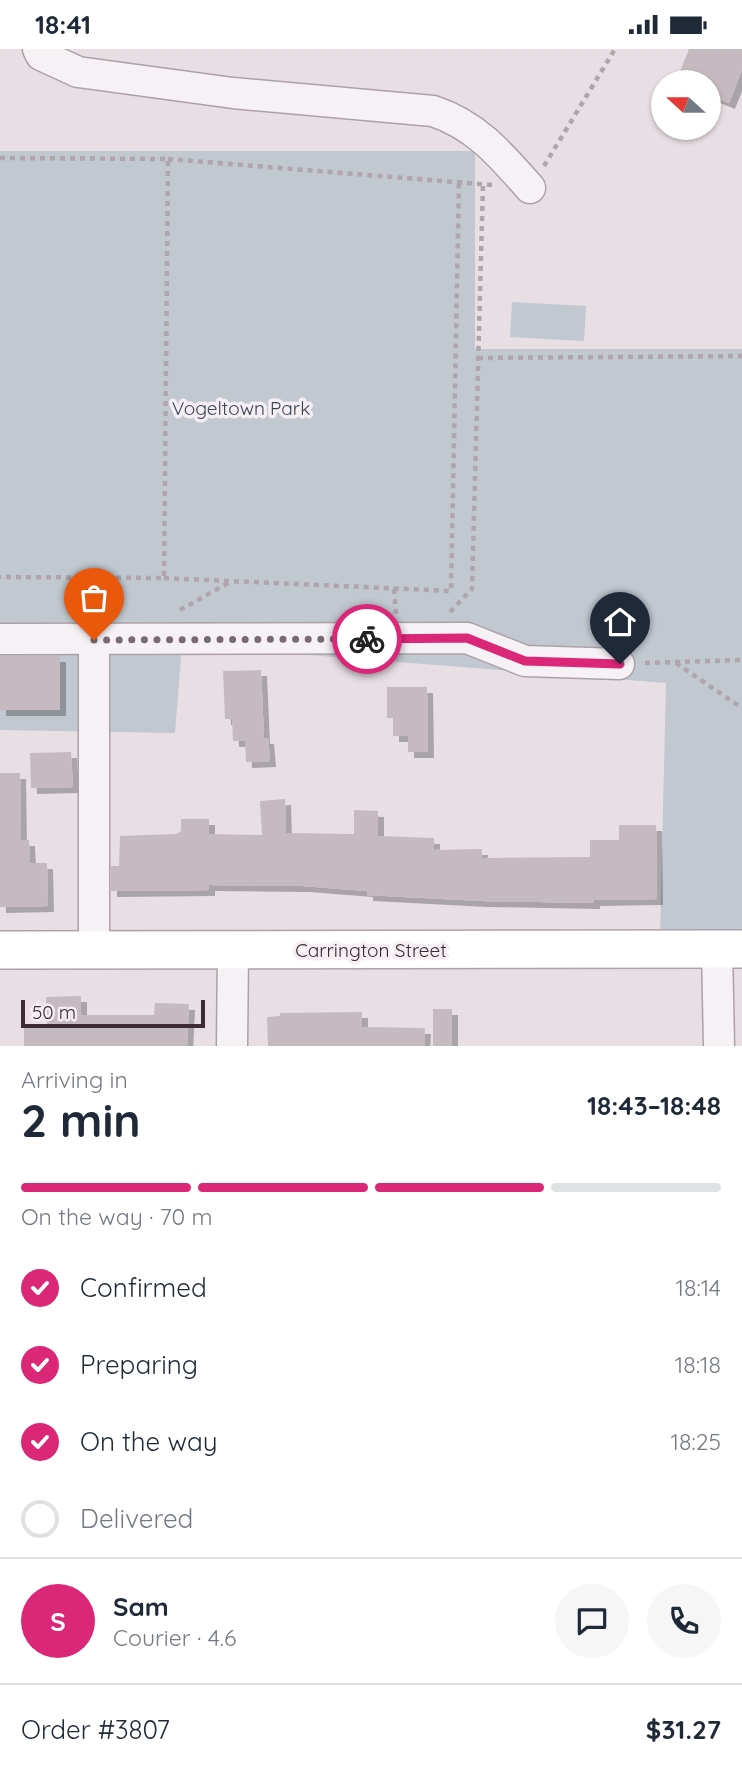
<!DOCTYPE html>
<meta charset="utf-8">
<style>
:root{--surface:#fff;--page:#f6f6f7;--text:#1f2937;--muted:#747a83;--line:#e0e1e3;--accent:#db2777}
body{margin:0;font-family:Quicksand,sans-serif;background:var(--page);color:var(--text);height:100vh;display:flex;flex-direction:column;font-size:26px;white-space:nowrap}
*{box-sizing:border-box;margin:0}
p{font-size:23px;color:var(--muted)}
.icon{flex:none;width:38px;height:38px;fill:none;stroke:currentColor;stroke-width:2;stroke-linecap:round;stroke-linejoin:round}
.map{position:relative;height:997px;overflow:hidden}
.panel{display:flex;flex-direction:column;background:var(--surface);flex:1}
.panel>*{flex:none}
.needle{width:46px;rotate:291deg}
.fabs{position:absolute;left:651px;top:21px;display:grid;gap:14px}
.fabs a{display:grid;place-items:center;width:70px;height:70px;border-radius:50%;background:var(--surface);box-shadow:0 2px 5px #0004;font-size:35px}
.scale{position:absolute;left:21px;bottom:18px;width:184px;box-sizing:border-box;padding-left:7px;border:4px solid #3c2a34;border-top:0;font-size:19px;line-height:24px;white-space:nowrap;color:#3c2a34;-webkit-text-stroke:5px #f5eef2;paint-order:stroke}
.pin{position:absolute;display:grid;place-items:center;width:60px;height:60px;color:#fff;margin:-72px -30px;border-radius:50% 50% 50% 0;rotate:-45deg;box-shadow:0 0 7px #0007}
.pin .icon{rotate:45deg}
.courier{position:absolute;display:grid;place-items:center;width:70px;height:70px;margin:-35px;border:5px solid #db2777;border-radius:50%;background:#fff;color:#222;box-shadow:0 2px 9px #0007}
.headline em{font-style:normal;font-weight:700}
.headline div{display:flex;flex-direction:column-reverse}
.headline{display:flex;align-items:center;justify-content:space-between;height:119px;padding:0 21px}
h1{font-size:46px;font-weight:700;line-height:52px}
.bar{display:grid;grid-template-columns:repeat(4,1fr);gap:10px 7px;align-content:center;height:84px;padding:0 21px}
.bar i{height:9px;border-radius:5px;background:var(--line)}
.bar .active{background:var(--accent)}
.bar p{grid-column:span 4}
.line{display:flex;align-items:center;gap:18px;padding:0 21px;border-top:2px solid var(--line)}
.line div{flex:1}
.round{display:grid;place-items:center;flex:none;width:74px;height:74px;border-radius:37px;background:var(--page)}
ol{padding:0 21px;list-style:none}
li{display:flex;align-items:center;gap:21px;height:77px}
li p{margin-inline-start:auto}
li .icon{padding:7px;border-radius:50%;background:var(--accent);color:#fff;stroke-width:4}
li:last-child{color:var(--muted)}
li i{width:38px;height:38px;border:4px solid var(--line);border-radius:50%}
.status{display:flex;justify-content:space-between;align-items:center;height:49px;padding:0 35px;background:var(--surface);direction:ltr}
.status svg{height:19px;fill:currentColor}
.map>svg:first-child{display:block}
</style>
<div class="status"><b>18:41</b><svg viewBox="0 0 49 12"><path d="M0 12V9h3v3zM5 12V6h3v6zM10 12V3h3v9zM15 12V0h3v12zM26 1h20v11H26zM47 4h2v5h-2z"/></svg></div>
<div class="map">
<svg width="742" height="997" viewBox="0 0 742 997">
<defs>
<filter id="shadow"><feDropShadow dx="6" dy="6" stdDeviation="0" flood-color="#0004"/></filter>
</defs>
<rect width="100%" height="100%" fill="#e7dfe4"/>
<g fill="#c1c8d0">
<polygon points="0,102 475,102 475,300 742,300 742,888 660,887 666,634 182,596 175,684 0,681"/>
<polygon points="512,253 586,257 584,292 510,288"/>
</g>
<g fill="#c6bac1" filter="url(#shadow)">
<polygon points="689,0 742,0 742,21 729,54 709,46 709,33 676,33"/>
<rect x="0" y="607" width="60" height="54"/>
<polygon points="261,621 264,689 268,689 270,712 246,713 245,692 233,692 232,670 225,670 223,622"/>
<polygon points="387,638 427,638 428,703 408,703 408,687 393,687 393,669 387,669"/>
<polygon points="71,703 73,738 31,739 30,704"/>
<polygon points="0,724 20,724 21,791 29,791 30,814 47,814 48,857 0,858"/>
<polygon points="285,750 286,784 354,785 354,761 378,762 378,787 434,789 434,801 482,800 482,809 590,808 590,791 619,791 619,776 656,776 657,850 594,851 594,854 481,852 367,846 367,842 303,837 209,836 209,841 111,842 111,817 119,817 120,787 176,785 181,782 181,770 209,770 209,785 262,786 260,752"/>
<polygon points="81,947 81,966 154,966 155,954 189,955 187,997 24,997 24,975 47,975 46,948"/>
<rect x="433" y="960" width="19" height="37"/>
<polygon points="362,963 362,978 425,979 424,997 268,997 267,968 280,967 280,964"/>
</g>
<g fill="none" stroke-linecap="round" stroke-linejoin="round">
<defs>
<g id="minor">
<path d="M38,0L41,6L78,23L233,44L433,62C476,76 501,106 530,139"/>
<polyline points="0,590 467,589 525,612 619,615"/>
<polyline points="717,900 719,997"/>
<polyline points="94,901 94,591"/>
<polyline points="232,997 233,902"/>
</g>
<polyline id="major" points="0,901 742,900"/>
</defs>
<use href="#minor" stroke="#ada1a8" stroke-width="33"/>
<use href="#major" stroke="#b1a0aa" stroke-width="40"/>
<g stroke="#afa5ab" stroke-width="4.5" stroke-dasharray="5 5" stroke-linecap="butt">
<polyline points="0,109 168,110 164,529 0,528"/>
<polyline points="168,110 492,136"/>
<polyline points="544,117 615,0"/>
<polyline points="478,309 742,307"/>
<polyline points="164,529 451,542 459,133"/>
<polyline points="394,540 396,565"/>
<polyline points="180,561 230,533"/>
<polyline points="450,563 472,540 483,135"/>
<polyline points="645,614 742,611"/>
<polyline points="676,614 742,659"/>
</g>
<use href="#minor" stroke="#f6f1f4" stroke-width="30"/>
<use href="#major" stroke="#fff" stroke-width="37"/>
</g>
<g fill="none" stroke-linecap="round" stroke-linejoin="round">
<polyline stroke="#786972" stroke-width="7" stroke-dasharray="0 12.6" points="94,591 367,590"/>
<polyline stroke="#db2777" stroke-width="9" points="367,590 467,589 525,612 620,615"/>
</g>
<g text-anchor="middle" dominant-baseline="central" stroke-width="7" stroke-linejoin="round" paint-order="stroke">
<g font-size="19" fill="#394457" stroke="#f5eef2">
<text x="241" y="359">Vogeltown Park</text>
</g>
<g font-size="19" fill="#3c2a34" stroke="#f5eef2">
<text x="371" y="901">Carrington Street</text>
</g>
</g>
</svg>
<div class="fabs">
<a><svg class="needle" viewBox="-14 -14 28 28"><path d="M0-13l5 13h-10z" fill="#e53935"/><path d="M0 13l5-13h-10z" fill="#747a83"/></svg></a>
</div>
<div class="scale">50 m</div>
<div class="pin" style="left:94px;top:591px;background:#ea580c"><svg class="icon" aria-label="bag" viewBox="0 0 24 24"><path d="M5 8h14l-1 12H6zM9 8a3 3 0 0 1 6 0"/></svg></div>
<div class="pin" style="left:620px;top:615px;background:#1f2937"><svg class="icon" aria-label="home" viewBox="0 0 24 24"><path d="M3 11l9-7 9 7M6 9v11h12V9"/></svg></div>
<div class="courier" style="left:367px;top:590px"><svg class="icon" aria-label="bike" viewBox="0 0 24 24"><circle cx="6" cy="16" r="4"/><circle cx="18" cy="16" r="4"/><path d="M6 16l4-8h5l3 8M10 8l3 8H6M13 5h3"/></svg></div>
</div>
<section class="panel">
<div class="headline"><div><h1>2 min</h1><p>Arriving in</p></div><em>18:43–18:48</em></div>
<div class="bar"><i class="active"></i><i class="active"></i><i class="active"></i><i></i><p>On the way · 70 m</p></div>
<ol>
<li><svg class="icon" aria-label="check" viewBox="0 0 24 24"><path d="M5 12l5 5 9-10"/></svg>Confirmed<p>18:14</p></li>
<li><svg class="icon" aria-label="check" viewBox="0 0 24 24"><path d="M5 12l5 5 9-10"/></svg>Preparing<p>18:18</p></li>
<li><svg class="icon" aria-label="check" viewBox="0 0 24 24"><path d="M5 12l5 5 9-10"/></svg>On the way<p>18:25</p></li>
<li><i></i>Delivered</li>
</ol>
<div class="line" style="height:126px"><b class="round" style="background:var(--accent);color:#fff">S</b><div><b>Sam</b><p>Courier · 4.6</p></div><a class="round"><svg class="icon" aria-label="chat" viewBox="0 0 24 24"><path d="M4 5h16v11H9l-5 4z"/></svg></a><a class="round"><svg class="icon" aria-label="phone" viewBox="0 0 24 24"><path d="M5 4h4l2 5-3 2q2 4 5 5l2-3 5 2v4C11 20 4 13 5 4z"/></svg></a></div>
<div class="line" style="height:91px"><div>Order #3807</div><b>$31.27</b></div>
</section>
